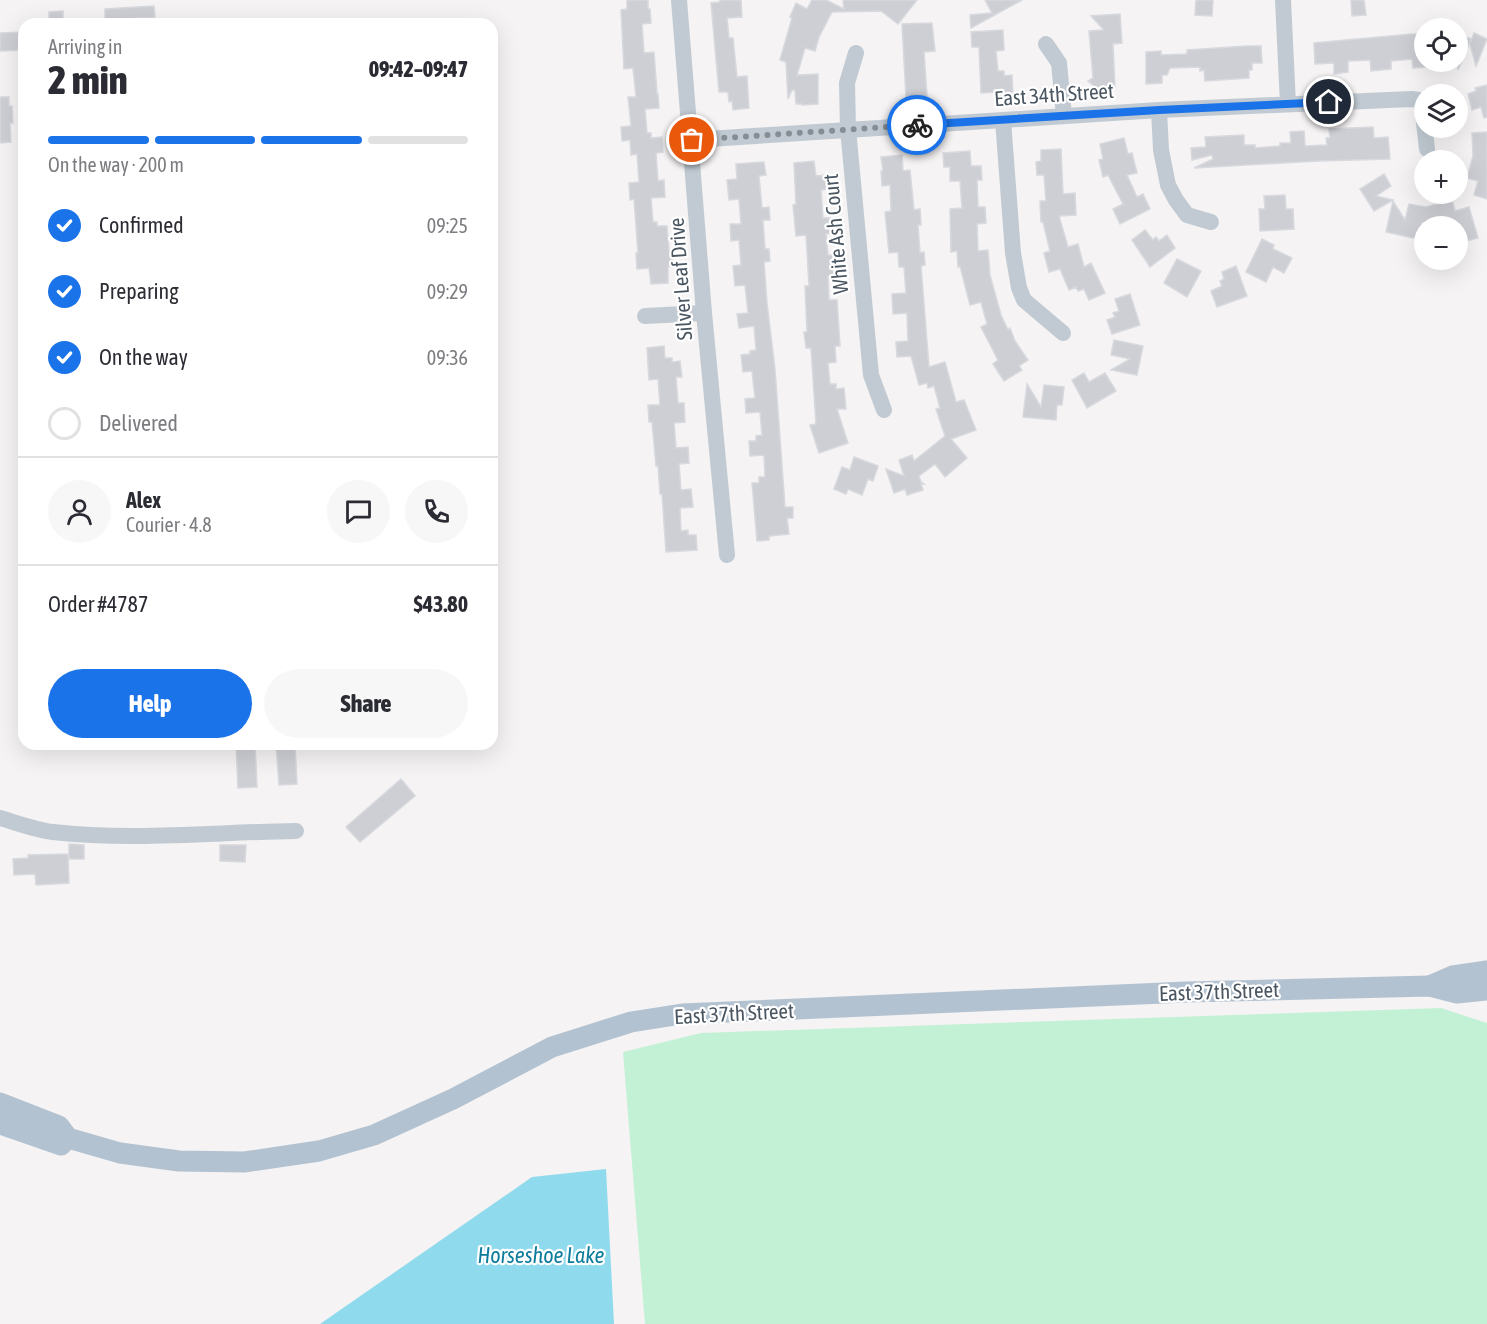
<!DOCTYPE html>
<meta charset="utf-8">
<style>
:root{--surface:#fff;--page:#f7f7f7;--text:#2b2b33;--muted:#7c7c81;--line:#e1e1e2;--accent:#1a73e8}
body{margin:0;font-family:"Asap Condensed",sans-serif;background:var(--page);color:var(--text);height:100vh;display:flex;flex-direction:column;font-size:22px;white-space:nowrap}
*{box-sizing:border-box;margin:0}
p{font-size:20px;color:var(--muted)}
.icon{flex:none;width:33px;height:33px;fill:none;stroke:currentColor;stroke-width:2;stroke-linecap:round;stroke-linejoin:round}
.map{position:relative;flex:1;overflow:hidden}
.drawer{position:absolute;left:18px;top:18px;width:480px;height:732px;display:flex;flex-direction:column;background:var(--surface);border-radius:18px;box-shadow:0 6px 24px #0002}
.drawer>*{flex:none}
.controls{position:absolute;left:1414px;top:18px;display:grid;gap:12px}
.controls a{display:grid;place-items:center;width:54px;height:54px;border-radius:50%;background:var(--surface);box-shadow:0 6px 24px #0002;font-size:30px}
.pin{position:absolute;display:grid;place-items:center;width:51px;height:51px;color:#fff;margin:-26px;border:3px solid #fff;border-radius:50%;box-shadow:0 2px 6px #0007}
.courier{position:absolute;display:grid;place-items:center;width:60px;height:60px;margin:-30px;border:4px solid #1a73e8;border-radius:50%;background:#fff;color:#222;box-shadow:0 2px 8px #0007}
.summary em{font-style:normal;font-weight:800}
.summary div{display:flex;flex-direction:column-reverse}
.summary{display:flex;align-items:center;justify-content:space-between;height:102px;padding:0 30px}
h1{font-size:39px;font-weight:800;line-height:45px}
.bar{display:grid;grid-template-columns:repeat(4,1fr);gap:9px 6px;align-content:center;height:72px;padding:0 30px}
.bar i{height:8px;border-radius:4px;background:var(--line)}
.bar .current{background:var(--accent)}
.bar p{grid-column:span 4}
.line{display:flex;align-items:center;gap:15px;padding:0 30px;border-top:2px solid var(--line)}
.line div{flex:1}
.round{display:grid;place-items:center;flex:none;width:63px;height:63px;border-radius:32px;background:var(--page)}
ol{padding:0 30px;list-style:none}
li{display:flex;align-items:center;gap:18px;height:66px}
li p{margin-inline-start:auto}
li .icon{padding:6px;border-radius:50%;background:var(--accent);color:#fff;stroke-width:4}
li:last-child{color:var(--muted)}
li i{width:33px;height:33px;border:3px solid var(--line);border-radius:50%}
.button{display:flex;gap:12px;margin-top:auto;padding:12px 30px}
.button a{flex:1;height:69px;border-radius:36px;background:var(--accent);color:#fff;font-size:24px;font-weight:800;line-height:69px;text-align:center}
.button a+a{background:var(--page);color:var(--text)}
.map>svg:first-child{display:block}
</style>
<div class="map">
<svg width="1487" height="1324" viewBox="0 0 1487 1324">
<rect width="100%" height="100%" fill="#f5f3f3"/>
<polygon fill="#c3f1d5" points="1441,1008 1487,1023 1487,1324 645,1324 623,1052 701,1033"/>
<polygon fill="#90daee" points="606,1169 614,1324 320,1324 532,1177"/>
<g fill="#cdcfd5" stroke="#d7d9de" stroke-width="1.5">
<polygon points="627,0 648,0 648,9 650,9 651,23 642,24 644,53 654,52 657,94 658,94 659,108 645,109 647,133 651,133 651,138 662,137 663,152 656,153 658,181 664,180 665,197 651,198 653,222 657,222 657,226 667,226 669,250 672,250 673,266 668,267 668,283 651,284 649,268 637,269 636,253 638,253 634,199 630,200 629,183 639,182 637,154 631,155 630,140 622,141 621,127 631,126 628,97 636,97 633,68 624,69 621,10 627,9"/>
<polygon points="720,0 741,0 742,17 727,18 729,38 733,38 737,77 747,76 749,108 733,110 732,101 729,102 728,92 719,92 711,3 720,2"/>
<polygon points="812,0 826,0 844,9 843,0 917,0 898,24 881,11 832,12 819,37 815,51 805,48 797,75 818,74 818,104 802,105 802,104 796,104 795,90 792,90 788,99 786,62 780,60 792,18 790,17 796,3 807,9"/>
<polygon points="985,0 1022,0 971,28 970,15 992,13"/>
<polygon points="1196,0 1213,0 1212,16 1195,15"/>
<polygon points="1351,0 1364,0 1366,15 1352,16"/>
<polygon points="154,6 155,17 105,20 105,9"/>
<polygon points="63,11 63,22 49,23 49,12"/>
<polygon points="1120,14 1122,43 1113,44 1115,87 1093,88 1093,85 1088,81 1093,78 1089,31 1104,30 1091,16"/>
<polygon points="932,23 935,51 924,52 927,96 906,97 902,24"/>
<polygon points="1003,30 1004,50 996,51 998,71 1004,71 1004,76 1012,75 1013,96 998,97 997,92 981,93 979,47 972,47 971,32"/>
<polygon points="24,32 24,50 0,51 0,33"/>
<polygon points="1474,33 1487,39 1476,66 1470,44"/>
<polygon points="1412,34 1425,34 1425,67 1413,68 1412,59 1391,61 1391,69 1371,71 1370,60 1348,61 1348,72 1334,74 1334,63 1315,64 1314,43"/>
<polygon points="1458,34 1471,39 1458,70"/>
<polygon points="1247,46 1261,46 1262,63 1252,63 1252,70 1249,70 1249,78 1205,81 1204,70 1200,71 1200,67 1170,68 1167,75 1162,75 1162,83 1146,84 1146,52 1161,51 1161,55 1187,54 1187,50"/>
<polygon points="1487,85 1487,117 1484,118 1481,107 1472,110 1468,94 1476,91 1475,88"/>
<polygon points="0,97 9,97 9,106 12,106 13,123 10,123 11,142 0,143"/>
<polygon points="1373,127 1374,138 1388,137 1390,159 1318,161 1194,168 1213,159 1212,155 1192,160 1191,148 1206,147 1205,137 1244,135 1244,145 1255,145 1255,148 1280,146 1280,143 1291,143 1290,132 1304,131 1305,146 1327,145 1326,138 1330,138 1329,129"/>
<polygon points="1487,132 1487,199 1474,195 1478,181 1467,178 1473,156 1472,133"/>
<polygon points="1124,138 1128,154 1132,153 1137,173 1127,175 1137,197 1143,194 1150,209 1120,224 1113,209 1123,204 1108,175 1103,177 1099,160 1103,159 1100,144"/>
<polygon points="1061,149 1063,194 1075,193 1076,215 1059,216 1068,247 1078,244 1084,267 1091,263 1105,293 1089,300 1084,289 1078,291 1076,287 1069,290 1060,269 1049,272 1044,253 1050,251 1043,222 1041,222 1040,201 1046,201 1044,175 1037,175 1036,162 1041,161 1041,150"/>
<polygon points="970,151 971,166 981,166 982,180 977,180 978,207 985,207 986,223 977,224 978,251 988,250 990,275 1001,315 1008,330 1010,328 1015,341 1028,360 1019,366 1022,370 1004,381 993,364 998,360 981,327 987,324 981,302 970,305 960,266 958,267 957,251 951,252 950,209 962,208 960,181 950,181 950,167 944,167 943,153"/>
<polygon points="902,155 903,171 910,170 914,210 920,209 921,225 918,225 920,253 924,252 925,265 921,266 929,367 945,362 956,402 964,400 976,430 951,439 967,458 945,477 935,464 919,476 921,482 924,484 921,484 923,490 907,495 905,489 894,493 886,469 904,476 899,460 912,455 914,461 945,436 936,409 940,408 934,386 928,388 927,383 919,385 911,356 897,357 896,342 908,341 907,313 893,314 892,294 906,293 904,267 899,267 898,252 889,253 885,212 891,211 890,185 882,186 881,171 883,171 881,157"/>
<polygon points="814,161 816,176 826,175 827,189 821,190 823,218 830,218 831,233 826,234 828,255 833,255 834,276 828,277 829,300 837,300 840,346 835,346 836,362 828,363 830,384 836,384 836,389 844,388 846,409 837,409 848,443 819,453 810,425 816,424 811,348 806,348 804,332 807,332 805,286 809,286 806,235 796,236 793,205 796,204 794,163"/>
<polygon points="764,162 766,175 759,176 762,208 769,207 770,220 763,220 765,249 769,249 770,261 764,262 767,303 775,369 785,507 793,507 793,518 787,518 789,534 769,536 769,540 757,541 752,483 759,483 759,477 765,477 764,455 750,456 749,441 756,441 756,436 762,435 760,412 746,413 745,399 755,398 752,371 743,372 741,355 750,354 750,351 756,350 754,326 739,328 737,314 748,313 745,285 735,286 733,266 741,265 739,240 731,241 730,224 741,224 739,199 729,200 727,180 737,179 736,164"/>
<polygon points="1384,174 1391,186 1376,196 1393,200 1374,211 1360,189"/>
<polygon points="1285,195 1286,209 1293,209 1294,229 1260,231 1259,209 1265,209 1264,196"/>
<polygon points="1452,200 1455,211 1469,207 1478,238 1458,243 1458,226 1439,226 1422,222 1418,239 1386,232 1393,201 1405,220 1409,204 1426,207"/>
<polygon points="1145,230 1153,240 1156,237 1159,241 1167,235 1175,248 1150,267 1132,240"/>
<polygon points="1262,239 1274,245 1273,249 1292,258 1284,273 1273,267 1266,282 1246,272"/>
<polygon points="1177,259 1201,271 1187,297 1164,283"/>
<polygon points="1236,266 1247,296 1217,307 1211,291 1222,286 1220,281 1224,279 1222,272"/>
<polygon points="1130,294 1140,325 1112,334 1107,320 1115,317 1113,313 1119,311 1115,299"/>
<polygon points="1114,340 1143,346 1137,375 1111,370 1130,359 1111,355"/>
<polygon points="664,346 665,358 672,358 672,362 680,361 682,377 676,377 678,403 684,403 685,422 674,423 676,448 688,447 689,463 679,464 681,490 691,489 693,507 680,508 681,531 688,530 688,535 696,535 697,550 666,552 662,494 660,494 658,466 656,466 652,422 649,422 648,405 660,405 658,379 649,380 647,348"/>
<polygon points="1084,373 1089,382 1105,373 1116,391 1087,408 1072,380"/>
<polygon points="1027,384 1041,407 1044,385 1064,387 1062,405 1057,405 1056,420 1023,417"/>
<polygon points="854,457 878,466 873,481 868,479 862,495 848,489 846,494 834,489 842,467 850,470"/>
<polygon points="236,744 255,744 257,787 238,788"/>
<polygon points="276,744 295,744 297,784 279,785"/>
<polygon points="401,779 415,796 360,842 346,827"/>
<polygon points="69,844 84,845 84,859 69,859"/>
<polygon points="220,845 246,845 245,862 220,861"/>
<polygon points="68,854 69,883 36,885 35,874 14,875 13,859 28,858 28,855"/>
</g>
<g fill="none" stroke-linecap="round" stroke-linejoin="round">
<g stroke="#c1cad2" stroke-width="16">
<polyline points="679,0 704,313 727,555"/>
<polyline points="1283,0 1288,104"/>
<polyline points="1046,44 1059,63 1064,116"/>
<polyline points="856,53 847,83 848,129 871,375 884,410"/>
<polyline points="1159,110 1161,150 1168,185 1176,200 1187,215 1211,222"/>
<polyline points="1003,120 1013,253 1019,288 1024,300 1063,333"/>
<polyline points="692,140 1159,110 1411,99 1419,100 1422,104 1427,149"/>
<polyline points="645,316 704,313"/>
<path d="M0,818C17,823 36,830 53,832C134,841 216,832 296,831"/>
</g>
<g stroke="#b3c2d1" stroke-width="21">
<polyline points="1430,986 1453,976 1487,971"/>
<polyline points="0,1103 59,1126 68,1138 120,1153 179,1161 244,1162 319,1151 374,1135 453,1099 552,1047 631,1022 682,1014 1186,992 1430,986 1457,993 1487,990"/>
<polyline points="0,1124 61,1145 68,1138"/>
</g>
</g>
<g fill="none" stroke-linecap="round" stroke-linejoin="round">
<polyline stroke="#868d94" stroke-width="6" stroke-dasharray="0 10.8" points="692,140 917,125"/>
<polyline stroke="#1a73e8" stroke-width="8" points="917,125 1159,110 1329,102"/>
</g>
<g text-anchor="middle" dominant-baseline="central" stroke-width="4.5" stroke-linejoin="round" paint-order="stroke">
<g font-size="21" fill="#4a5661" stroke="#fff">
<text transform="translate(1054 94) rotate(-4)">East 34th Street</text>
<text transform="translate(835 234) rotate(-95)">White Ash Court</text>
<text transform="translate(680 279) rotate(-94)">Silver Leaf Drive</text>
<text transform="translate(1219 991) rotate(-2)">East 37th Street</text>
<text transform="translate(734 1013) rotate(-3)">East 37th Street</text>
</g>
<g font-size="22" font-style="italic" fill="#0c7c9b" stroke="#fff">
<text x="541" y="1255">Horseshoe Lake</text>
</g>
</g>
</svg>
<div class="controls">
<a><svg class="icon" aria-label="locate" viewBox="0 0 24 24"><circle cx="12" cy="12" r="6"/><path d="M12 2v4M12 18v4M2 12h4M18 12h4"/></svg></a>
<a><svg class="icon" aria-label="layers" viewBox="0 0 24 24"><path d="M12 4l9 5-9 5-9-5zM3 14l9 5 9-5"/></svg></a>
<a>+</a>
<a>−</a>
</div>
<div class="pin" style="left:692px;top:140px;background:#ea580c"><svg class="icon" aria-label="bag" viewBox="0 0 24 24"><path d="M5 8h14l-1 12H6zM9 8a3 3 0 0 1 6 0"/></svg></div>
<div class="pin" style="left:1329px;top:102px;background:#1f2937"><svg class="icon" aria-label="home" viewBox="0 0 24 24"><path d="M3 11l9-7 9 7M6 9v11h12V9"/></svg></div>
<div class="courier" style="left:917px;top:125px"><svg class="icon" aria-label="bike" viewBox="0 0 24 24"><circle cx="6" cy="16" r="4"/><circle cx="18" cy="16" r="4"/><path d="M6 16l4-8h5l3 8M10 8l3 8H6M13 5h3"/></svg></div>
<section class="drawer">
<div class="summary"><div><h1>2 min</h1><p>Arriving in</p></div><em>09:42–09:47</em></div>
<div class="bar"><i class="current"></i><i class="current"></i><i class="current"></i><i></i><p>On the way · 200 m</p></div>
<ol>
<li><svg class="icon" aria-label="check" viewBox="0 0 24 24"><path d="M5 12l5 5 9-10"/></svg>Confirmed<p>09:25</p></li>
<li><svg class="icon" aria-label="check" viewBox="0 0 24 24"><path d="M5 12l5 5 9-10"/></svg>Preparing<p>09:29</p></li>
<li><svg class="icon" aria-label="check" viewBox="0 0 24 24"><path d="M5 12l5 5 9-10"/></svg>On the way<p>09:36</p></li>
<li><i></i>Delivered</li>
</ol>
<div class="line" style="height:108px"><a class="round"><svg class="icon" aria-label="person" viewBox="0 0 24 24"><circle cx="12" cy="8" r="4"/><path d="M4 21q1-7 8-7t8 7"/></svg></a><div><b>Alex</b><p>Courier · 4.8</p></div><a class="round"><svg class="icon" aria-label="chat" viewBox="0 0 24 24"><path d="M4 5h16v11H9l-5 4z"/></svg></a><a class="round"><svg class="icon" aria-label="phone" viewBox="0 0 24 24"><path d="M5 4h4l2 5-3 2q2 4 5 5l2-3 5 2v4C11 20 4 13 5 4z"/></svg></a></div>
<div class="line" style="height:78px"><div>Order #4787</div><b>$43.80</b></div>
<div class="button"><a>Help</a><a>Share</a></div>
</section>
</div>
